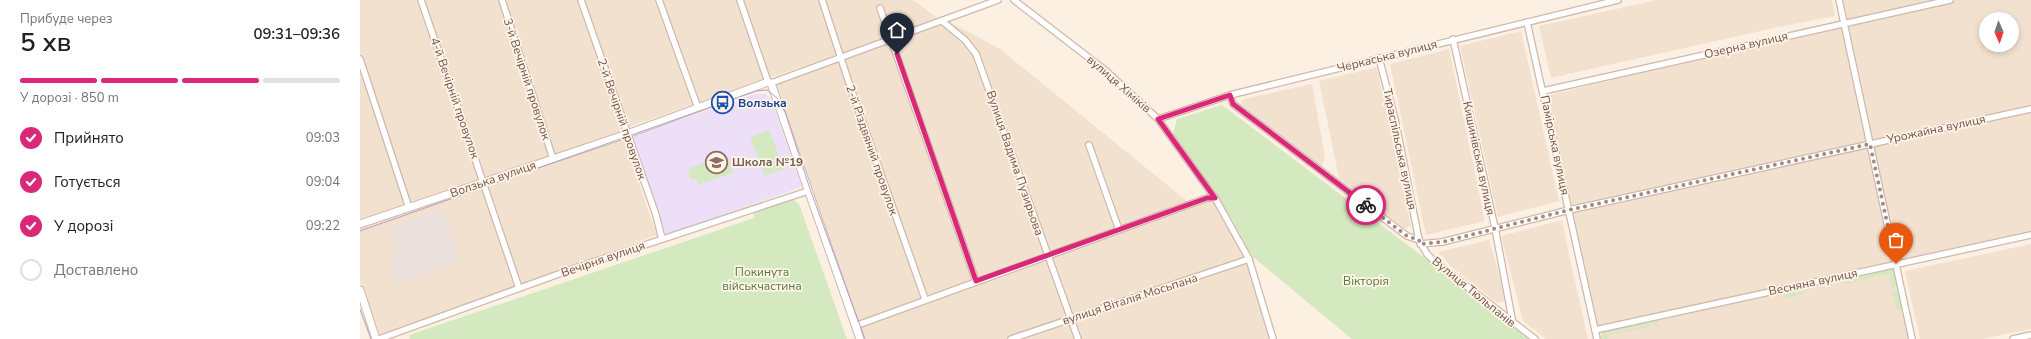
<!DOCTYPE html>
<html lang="uk">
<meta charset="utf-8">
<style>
:root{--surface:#fff;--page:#f2f2f2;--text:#202124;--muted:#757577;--line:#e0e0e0;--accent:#db2777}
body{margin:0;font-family:"Nunito Sans",sans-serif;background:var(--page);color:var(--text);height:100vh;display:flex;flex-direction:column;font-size:15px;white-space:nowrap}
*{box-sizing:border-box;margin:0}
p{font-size:13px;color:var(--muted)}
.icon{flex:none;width:22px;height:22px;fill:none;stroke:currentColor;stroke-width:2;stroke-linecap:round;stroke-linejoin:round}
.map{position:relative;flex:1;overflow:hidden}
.sheet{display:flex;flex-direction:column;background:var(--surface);width:360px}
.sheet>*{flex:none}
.needle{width:26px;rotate:177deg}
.controls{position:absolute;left:1619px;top:12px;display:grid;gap:8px}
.controls a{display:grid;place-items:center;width:40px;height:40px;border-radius:50%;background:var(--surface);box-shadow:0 2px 6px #0003;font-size:20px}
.pin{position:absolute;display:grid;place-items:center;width:34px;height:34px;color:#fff;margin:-41px -17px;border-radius:50% 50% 50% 0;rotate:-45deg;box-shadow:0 0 4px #0007}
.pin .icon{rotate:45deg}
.courier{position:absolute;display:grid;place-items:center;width:40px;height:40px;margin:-20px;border:3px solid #db2777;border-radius:50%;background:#fff;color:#222;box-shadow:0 1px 5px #0007}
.head em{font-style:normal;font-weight:600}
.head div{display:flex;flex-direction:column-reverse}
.head{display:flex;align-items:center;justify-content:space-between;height:68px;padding:0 20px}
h1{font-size:26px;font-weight:600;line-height:30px}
.bar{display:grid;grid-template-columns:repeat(4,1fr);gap:6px 4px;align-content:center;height:48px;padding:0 20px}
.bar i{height:5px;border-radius:3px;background:var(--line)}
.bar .selected{background:var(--accent)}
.bar p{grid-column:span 4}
ol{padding:0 20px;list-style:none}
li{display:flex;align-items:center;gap:12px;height:44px}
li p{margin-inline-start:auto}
li .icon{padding:4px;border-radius:50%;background:var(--accent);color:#fff;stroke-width:4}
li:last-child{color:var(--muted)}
li i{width:22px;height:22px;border:2px solid var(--line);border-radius:50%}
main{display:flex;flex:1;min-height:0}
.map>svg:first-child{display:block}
</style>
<main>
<section class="sheet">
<div class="head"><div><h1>5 хв</h1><p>Прибуде через</p></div><em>09:31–09:36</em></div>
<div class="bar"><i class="selected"></i><i class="selected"></i><i class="selected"></i><i></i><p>У дорозі · 850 m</p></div>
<ol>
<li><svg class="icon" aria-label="check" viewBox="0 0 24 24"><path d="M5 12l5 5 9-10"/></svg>Прийнято<p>09:03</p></li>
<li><svg class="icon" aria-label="check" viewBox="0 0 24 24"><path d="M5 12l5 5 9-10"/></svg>Готується<p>09:04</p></li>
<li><svg class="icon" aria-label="check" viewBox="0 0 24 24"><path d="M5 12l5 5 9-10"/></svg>У дорозі<p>09:22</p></li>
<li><i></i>Доставлено</li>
</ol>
</section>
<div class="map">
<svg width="1671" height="339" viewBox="0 0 1671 339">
<rect width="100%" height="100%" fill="#fcf0e2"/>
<g fill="#f3e1d0" fill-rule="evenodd">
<polygon points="0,0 553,0 579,19 260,130 297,235 18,335 0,282"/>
<polygon points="1297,0 1472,0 1475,16 1414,28 1191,78 1179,26"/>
<path d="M1483,0H1671V233L1238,331L1186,96L1487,23ZM1626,19H1652V45H1626Z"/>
<polygon points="588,21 640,49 828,202 855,202 887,263 909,339 502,339 415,85"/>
<polygon points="1161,31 1199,201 1138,217 1100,46"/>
<polygon points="1089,49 1125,221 1066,235 1030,64"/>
<polygon points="1017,67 1051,226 1045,229 979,178 959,81"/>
<polygon points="952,84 965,157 962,166 959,166 881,104 884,99"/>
<polygon points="1202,220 1208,250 1228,339 1186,339 1163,321 1141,236"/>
<polygon points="1129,240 1147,300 1137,303 1092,267 1078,252"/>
<polygon points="1671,244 1671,329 1622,339 1560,339 1545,271"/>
<polygon points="1534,267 1550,339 1241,339 1242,331"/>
</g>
<polygon fill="#ebe2dd" points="82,209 99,259 38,286 29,260 38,255 28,229"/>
<polygon fill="#eddff8" points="395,94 406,94 412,101 442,187 304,235 271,136"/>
<g fill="#d5e9c1">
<polygon points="862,105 1160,330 1171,339 992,339 892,256 869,214 813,135 817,119"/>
<polygon points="409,130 424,169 405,176 390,137"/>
<polygon points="364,155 369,159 373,173 338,185 337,180 330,179 328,173 330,168"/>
<polygon points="433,199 439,204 487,339 50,339 49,335 394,218 393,212"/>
<polygon points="1534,267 1538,286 1532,287 1529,274 1484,284 1483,279"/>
<polygon points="1445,287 1446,290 1427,294 1446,291 1446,293 1426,298 1425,292"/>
<polygon points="1539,290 1543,309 1537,311 1532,291"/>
<polygon points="1297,319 1298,322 1243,334 1243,339 1241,339 1242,331"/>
<polygon points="1298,323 1298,325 1247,336 1248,339 1244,339 1244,335"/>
</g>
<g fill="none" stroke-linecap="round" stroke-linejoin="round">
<defs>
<g id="minor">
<polyline points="61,0 159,288"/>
<polyline points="142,0 193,159"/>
<polyline points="221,0 296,215 302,239"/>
<polyline points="299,0 338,108"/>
<polyline points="380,0 408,82"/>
<polyline points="462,0 491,89 565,299"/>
<polyline points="654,0 746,71 798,119 855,198 889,259 913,339"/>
<polyline points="1479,0 1552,339"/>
<polyline points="520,8 616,281"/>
<polyline points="582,21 605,40 616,54 718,339"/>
<polyline points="1167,22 1237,339"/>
<polyline points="1093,39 1135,228 1153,324"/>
<polyline points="1019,58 1035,119 1059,240"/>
<polyline points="0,59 49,208"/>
<polyline points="411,83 638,0"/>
<polyline points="1183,91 1590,0"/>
<polyline points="870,95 873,104 1047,236 1059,240 1067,254 1074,261 1175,339"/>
<polyline points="798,119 870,95 1258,0"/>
<polyline points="729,145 759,230"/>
<polyline points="1060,244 1082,242 1209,210 1671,109"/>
<polyline points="495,326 847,198 855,198"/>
<polyline points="1235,330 1671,235"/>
<polyline points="19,339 218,267 448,191"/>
<polyline points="651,339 889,259"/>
<polyline points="1653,339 1671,335"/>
</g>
<g id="tertiary">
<polyline points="0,224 267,134 408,82 411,83 500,339"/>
<polyline points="0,290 16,339"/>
</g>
</defs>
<use href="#minor" stroke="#cfb8ac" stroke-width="8"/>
<use href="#tertiary" stroke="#cfb8ac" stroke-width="9"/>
<use href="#minor" stroke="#fff" stroke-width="5.5"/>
<use href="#tertiary" stroke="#fff" stroke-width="7"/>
<g stroke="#b1a1c5" stroke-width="1">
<polyline points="0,231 396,91 407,90 417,98 425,112 450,189 505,339"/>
<polyline points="0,309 11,339"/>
</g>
</g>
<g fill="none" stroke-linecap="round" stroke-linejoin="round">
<polyline stroke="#a38b7f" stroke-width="4" stroke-dasharray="0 7.2" points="1006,205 1047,236 1059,240 1060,244 1082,242 1209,210 1510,144 1536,264"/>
<polyline stroke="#db2777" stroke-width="5" points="537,54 616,281 847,198 855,198 798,119 870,95 873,104 1006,205"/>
</g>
<defs>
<symbol id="bus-ring" viewBox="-11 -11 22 22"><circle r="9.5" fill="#fff4e8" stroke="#1a4fb4" stroke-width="1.5"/><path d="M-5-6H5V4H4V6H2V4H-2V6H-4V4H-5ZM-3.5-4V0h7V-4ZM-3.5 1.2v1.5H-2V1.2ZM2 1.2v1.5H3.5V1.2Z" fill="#1a4fb4"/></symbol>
<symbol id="school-ring" viewBox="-11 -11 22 22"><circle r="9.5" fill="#fff4e8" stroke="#8d6e63" stroke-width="1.5"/><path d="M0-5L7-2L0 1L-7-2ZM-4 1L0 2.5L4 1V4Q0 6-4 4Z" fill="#8d6e63"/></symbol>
</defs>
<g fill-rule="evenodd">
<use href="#bus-ring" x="350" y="90" width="25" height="25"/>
<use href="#school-ring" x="344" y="150" width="25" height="25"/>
</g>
<g text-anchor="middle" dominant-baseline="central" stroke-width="3.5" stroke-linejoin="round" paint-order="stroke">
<g font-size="12" fill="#735449" stroke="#fff4e8">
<text transform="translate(1386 45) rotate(-13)">Озерна вулиця</text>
<text transform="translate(1027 56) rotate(-14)">Черкаська вулиця</text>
<text transform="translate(167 79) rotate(72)">3-й Вечірній провулок</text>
<text transform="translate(759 84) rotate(41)">вулиця Хіміків</text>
<text transform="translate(95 98) rotate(71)">4-й Вечірній провулок</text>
<text transform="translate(262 119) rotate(71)">2-й Вечірній провулок</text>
<text transform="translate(1576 129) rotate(-12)">Урожайна вулиця</text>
<text transform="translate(1195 145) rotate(78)">Памірська вулиця</text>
<text transform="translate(1040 149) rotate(78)">Тираспільська вулиця</text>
<text transform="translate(512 150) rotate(71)">2-й Різдвяний провулок</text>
<text transform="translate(1119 158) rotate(78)">Кишинівська вулиця</text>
<text transform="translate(655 163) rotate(71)">Вулиця Вадима Пузирьова</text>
<text transform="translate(133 179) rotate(-19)">Волзька вулиця</text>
<text transform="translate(243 259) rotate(-19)">Вечірня вулиця</text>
<text transform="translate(1453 282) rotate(-12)">Весняна вулиця</text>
<text transform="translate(1114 292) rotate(39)">Вулиця Тюльпанів</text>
<text transform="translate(770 299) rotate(-18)">вулиця Віталія Мосьпана</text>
</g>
<g font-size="12" font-weight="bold" fill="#164399" stroke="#fff4e8" text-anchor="start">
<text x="378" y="103">Волзька</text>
</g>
<g font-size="12" font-weight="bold" fill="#785e54" stroke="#fff4e8" text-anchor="start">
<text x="372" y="162">Школа №19</text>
</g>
<g font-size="12" fill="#567841" stroke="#fff4e8">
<text x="402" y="272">Покинута<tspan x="402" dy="14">військчастина</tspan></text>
<text x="1006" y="281">Вікторія</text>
</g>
</g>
</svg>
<div class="controls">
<a><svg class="needle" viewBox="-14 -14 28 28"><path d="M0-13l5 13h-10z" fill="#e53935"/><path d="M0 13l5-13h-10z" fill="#757577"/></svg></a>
</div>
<div class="pin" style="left:1536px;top:264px;background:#ea580c"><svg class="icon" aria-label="bag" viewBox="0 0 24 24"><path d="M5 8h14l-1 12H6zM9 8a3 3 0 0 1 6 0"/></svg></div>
<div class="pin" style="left:537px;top:54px;background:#1f2937"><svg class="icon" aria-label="home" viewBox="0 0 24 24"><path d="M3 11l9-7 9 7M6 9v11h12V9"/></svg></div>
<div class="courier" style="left:1006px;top:205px"><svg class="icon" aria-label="bike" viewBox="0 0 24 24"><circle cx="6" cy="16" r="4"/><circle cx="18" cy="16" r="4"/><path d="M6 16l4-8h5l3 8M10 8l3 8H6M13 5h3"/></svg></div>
</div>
</main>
